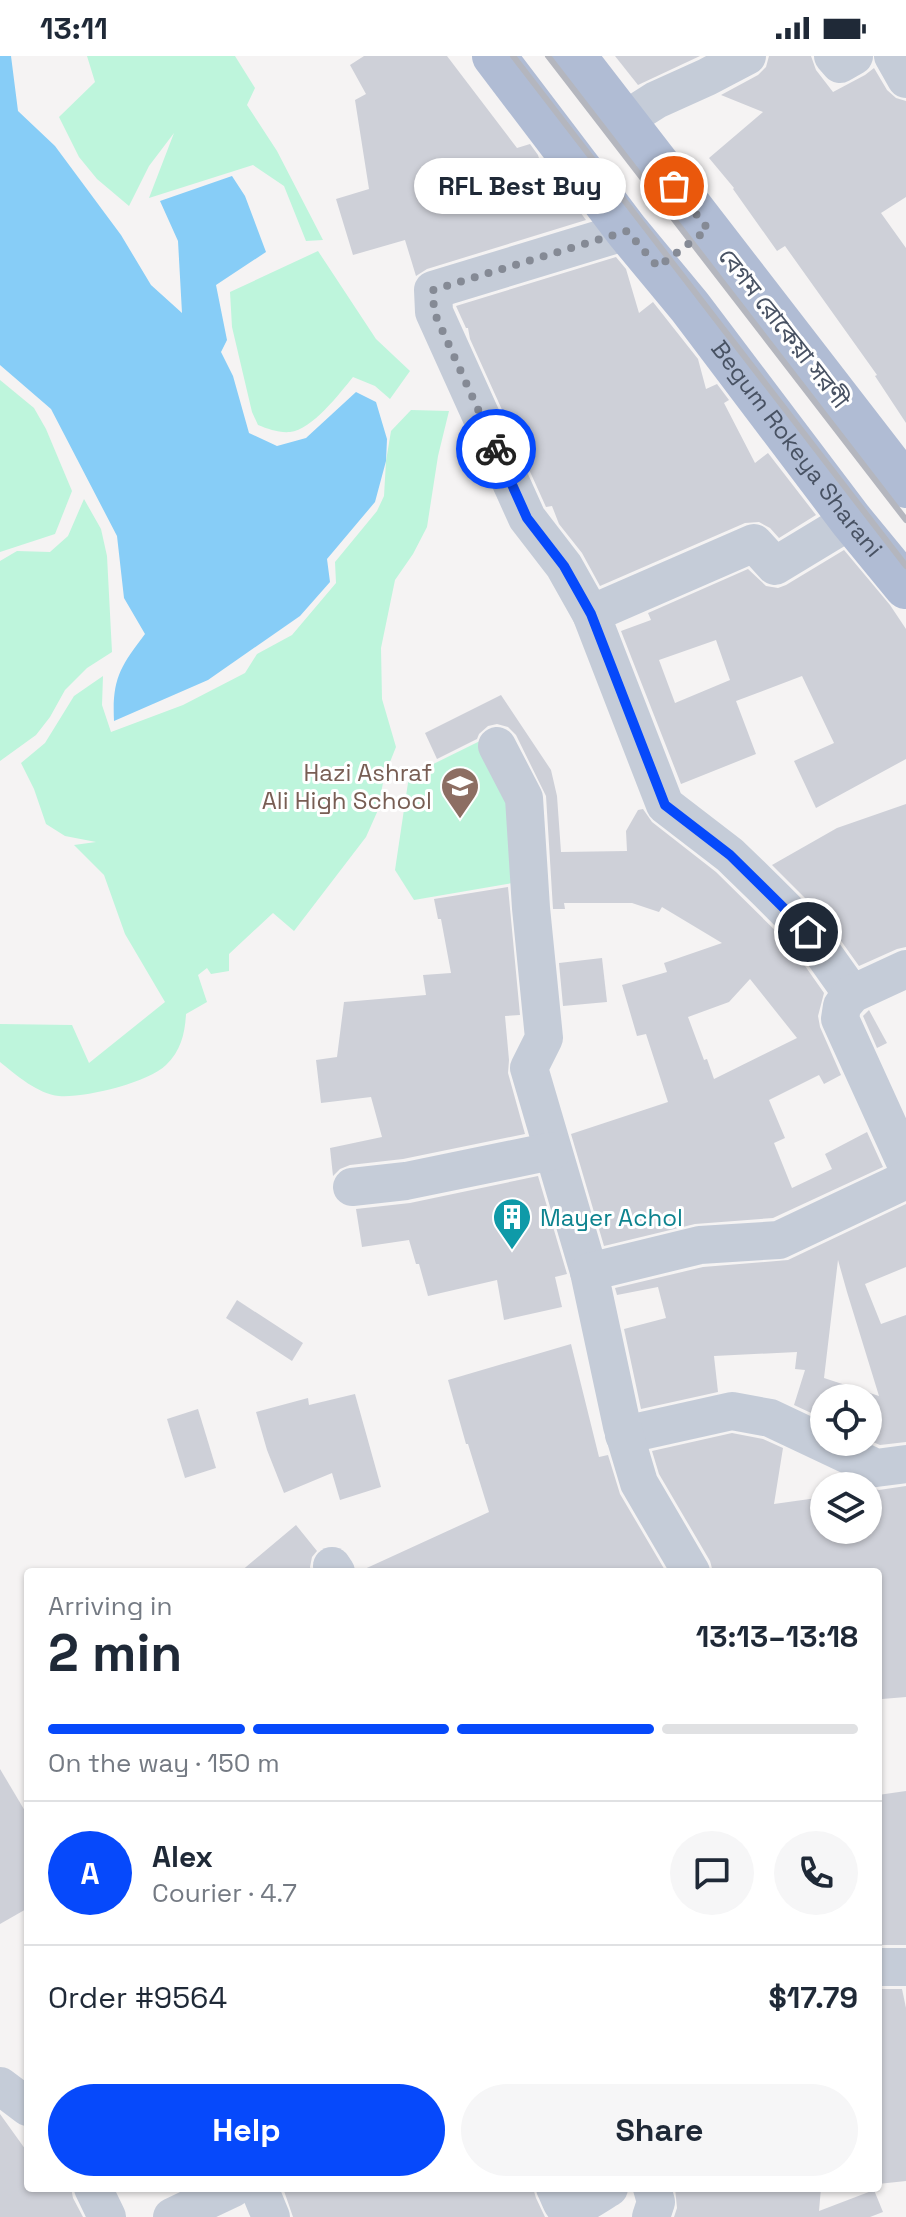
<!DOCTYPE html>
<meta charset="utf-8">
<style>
:root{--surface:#fff;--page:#f6f6f7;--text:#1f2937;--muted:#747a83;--line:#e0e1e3;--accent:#0649fb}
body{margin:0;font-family:"Space Grotesk","Noto Sans Bengali",sans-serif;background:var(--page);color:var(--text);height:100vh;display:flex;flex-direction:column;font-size:30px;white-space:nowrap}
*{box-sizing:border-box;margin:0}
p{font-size:26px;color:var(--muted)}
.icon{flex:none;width:44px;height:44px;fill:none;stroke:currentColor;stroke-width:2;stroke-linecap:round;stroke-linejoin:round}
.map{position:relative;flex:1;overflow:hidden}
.panel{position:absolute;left:24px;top:1512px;width:858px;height:624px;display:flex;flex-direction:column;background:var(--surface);border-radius:8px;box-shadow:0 2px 6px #0004}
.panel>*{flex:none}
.fabs{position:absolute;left:810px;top:1328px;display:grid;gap:16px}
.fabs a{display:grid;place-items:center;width:72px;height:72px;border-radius:50%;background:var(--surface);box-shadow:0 2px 6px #0004;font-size:40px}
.pin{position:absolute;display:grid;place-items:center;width:68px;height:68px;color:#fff;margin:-34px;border:4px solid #fff;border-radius:50%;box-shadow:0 2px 8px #0007}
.courier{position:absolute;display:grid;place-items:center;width:80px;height:80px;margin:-40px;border:6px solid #0649fb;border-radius:50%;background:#fff;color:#222;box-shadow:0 2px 10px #0007}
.bubble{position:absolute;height:56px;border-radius:28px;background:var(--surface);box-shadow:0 2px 6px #0004;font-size:26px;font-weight:700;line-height:56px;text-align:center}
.summary em{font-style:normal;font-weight:700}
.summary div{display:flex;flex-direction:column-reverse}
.summary{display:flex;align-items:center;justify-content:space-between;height:136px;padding:0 24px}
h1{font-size:52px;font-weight:700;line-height:60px}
.bar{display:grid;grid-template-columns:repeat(4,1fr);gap:12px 8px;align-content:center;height:96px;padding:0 24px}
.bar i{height:10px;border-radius:6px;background:var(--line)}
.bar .on{background:var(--accent)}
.bar p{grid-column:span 4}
.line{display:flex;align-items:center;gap:20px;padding:0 24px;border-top:2px solid var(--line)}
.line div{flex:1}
.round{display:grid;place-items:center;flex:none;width:84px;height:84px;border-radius:42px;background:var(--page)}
.button{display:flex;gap:16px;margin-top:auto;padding:16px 24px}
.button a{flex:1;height:92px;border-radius:48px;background:var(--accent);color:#fff;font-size:32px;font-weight:700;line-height:92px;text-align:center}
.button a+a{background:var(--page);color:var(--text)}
.status{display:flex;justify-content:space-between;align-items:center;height:56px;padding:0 40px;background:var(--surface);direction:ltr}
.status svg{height:22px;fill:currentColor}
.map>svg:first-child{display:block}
</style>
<div class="status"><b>13:11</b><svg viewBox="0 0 49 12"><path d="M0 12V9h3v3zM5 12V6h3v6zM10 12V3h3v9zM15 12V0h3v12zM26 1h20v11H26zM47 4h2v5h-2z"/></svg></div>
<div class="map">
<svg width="906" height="2161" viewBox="0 0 906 2161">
<rect width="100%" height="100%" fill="#f5f3f3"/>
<g fill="#bef5dc">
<polygon points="87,0 235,0 255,32 247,49 277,95 323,184 306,185 284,130 253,109 149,142 174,77 149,110 129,150 97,123 79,101 59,61 95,26"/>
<path d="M318,195L376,283L410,315L390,343L375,330L353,321C340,337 312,374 290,376C279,377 268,373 258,369L252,356L232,271L230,236Z"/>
<polygon points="0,324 34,352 46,373 72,435 55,478 0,496"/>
<path d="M411,354L449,355L438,400L427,471L413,498L395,524L381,592L382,643L396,691L384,721L378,754L366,781L294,875L273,857L229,898V915L211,918L207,912L198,919L207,946L186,958C185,977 181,995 166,1009C147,1027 85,1042 59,1040C38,1038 16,1019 0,1006V968L72,969L89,1007L165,946L125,878L104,819L74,789L96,786L65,780L46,768L34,733L21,707L45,687L74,640L103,620L102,649L111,676L183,649L245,617L257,598L292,579L336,527L335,506L377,455L384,440L386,405L391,375Z"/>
<polygon points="84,443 101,473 107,500 112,596 87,612 65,634 50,661 36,679 0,705 0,505 17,495 50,496 68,480"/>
<polygon points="486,682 503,718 524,825 414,844 395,814 409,720"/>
</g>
<path fill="#87cdf7" d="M0,0H11L18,55L55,90L121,179L151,229L182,257L178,185L160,145L232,120L245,140L266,196L216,229L227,284L221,296L233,320L249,377L277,390L306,382L356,336L376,346L387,383L386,405L375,446L327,503L330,526L300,560L208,624L114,665C112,623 120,611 145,578L124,542L117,480L51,353L0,309Z"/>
<g fill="#ced0d8" fill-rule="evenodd">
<polygon points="364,0 447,0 517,92 530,88 538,99 544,118 557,125 586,164 427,213 416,220 405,184 353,199 336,143 369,133 355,44 366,38 350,9"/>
<polygon points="615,0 700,0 638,29"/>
<polygon points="769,0 811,0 816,14 833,36 865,19 874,12 887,34 896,42 906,45 906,141 881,157 906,192 906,367 875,320 877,319 785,190 777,195 733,133 734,132 709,102 763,56 721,39 758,19 766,11"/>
<polygon points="616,201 626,213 639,257 653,246 698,303 706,333 717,328 729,344 724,347 755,407 768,397 816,459 779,482 770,472 759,466 745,467 600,530 582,497 559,468 552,450 546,451 470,283 468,272 466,272 456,250"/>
<path d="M844,494L890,549L906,573V703L816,752L794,705L834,687L802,620L736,645L756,698L681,728L621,575L651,564L648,557L748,513L766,530L778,532L786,529ZM716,584L730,624L675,647L659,604Z"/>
<path d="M501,639L551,714L557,740L561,796L627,795L626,775L638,754L643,753L652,766L716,816L791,890L824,937L818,960L820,971L841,1019L824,1028L819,1019L769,1044L785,1082L774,1087L792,1132L832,1113L825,1098L867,1076L883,1111L773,1162L695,1168L604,1190L571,1078L668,1046L646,978L637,980L622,929L667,916L664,907L722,887L662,851L659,856L632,847H564L565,853H553L546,740L516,679L508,671L497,668L488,670L479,678L477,683L437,703L425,677ZM750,923L797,982L714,1023L707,1003L704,1004L688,961L729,946Z"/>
<polygon points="906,748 906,891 897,893 859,910 824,861 772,809 837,772"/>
<polygon points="508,831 520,959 505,960 509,1004 508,1017 525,1078 403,1103 350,1109 340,1113 333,1120 330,1092 382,1081 371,1041 321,1047 316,1004 337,1001 344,946 426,939 423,919 451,917 441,863 438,863 434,843"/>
<polygon points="602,902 607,946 563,950 559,907"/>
<polygon points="869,954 887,987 877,992 863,960"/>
<polygon points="538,1120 567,1218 555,1221 562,1251 504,1264 497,1224 428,1240 419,1208 416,1208 409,1184 362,1191 356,1153 410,1147"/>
<path d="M906,1148V1211L865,1228L881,1268L906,1259V1386L880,1389L868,1384V1342H824V1363L794,1349L805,1314L795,1313L797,1296L714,1300L718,1336L641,1353L624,1273L666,1262L658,1231L617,1239L615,1232L703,1211L788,1204ZM838,1204L847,1236L879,1340L824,1322Z"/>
<polygon points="237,1244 303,1287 292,1305 226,1262"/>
<polygon points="571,1288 599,1401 608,1399 620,1438 666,1516 358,1516 489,1456 468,1388 466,1388 448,1324"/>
<polygon points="355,1338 381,1431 340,1444 332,1417 284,1437 267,1394 256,1356 308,1342 309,1349"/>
<polygon points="198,1353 216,1412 185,1422 167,1363"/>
<polygon points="732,1377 763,1383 783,1392 774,1448 824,1441 824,1474 871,1474 870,1432 879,1434 906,1430 906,1641 882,1643 878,1572 878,1516 713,1516 710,1505 659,1418 652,1395"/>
<polygon points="296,1469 317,1495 312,1501 310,1511 311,1516 240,1516"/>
<polygon points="0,1713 28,1760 28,1852 0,1868"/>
<polygon points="906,1735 906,1889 878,1889 878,1739"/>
<polygon points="878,1933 902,1933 906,1952 906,2125 878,2128"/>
<polygon points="0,2058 28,2097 28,2132 71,2132 73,2142 83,2161 0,2161"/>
<polygon points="283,2132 533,2132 536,2142 545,2161 293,2161"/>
<polygon points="675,2132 821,2132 819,2155 874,2134 883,2156 870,2161 674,2161 677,2152"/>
</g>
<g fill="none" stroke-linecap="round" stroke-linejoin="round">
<g stroke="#c5ccd8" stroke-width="38">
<polyline points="833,0 840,8 854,0"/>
<polyline points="893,0 906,23"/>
<polyline points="623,65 656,44 707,21 747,0"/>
<polyline points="627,175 433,234 434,256 527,462 564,510 591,558 665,749 730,799 766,834 808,876 852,938"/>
<polyline points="591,558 754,487 775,510 851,464"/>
<polyline points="497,690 524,742 531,852 544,982 529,1012 589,1216"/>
<polyline points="906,913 852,938 842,950 840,963 906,1108"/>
<polyline points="352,1131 406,1125 552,1095"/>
<polyline points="624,1379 732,1355 770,1362 876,1412 906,1408"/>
<polyline points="332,1510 336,1516"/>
<polyline points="691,1516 639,1427 622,1370 589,1216 700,1189 779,1184 906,1124"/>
<polyline points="878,1911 906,1911"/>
<polyline points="0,2030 28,2051"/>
<polyline points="93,2132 107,2161"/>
<polyline points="259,2132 271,2161"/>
<path d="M555,2132C558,2137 561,2148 565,2151C573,2157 600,2137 609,2132"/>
<polyline points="172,2161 233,2132"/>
<polyline points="651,2161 656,2146 652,2132"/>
</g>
<g stroke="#b0bcd4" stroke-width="44">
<path id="s1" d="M494,0L627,175L690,251L851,464L906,531"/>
<polyline points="574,0 906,430"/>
</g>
<g stroke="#b4b6be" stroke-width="6">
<polyline points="513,0 906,510"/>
<polyline points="548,0 906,464"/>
</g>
</g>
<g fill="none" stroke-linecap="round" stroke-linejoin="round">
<polyline stroke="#858a95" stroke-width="8" stroke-dasharray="0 14.4" points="496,393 434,256 433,234 627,175 658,211 708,173 674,130"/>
<polyline stroke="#0649fb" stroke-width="10" points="496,393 527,462 564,510 591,558 665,749 730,799 808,876"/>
</g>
<defs>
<symbol id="school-pin" viewBox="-11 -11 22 30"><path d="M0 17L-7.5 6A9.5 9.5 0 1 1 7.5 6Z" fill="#8d6e63" stroke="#fff"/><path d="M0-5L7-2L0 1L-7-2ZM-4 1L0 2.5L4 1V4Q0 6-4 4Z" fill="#fff"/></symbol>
<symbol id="building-pin" viewBox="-11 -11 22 30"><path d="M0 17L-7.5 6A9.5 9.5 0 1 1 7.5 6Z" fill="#0f9aa8" stroke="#fff"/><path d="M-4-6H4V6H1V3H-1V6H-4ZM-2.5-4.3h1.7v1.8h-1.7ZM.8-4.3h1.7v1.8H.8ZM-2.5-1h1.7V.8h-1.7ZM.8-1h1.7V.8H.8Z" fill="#fff"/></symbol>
</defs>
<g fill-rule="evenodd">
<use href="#school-pin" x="438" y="708" width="44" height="60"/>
<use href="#building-pin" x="490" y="1139" width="44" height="60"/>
</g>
<g text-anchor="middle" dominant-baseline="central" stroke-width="6" stroke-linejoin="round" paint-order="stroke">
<g font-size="24" fill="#485263" stroke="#fff">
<text transform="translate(784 272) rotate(52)">বেগম রোকেয়া সরণী</text>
<text stroke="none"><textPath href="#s1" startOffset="496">Begum Rokeya Sharani</textPath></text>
</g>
<g font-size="24" fill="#785e54" stroke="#fff" text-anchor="end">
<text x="432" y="716">Hazi Ashraf<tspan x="432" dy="28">Ali High School</tspan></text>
</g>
<g font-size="24" fill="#0d838f" stroke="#fff" text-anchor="start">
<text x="540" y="1161">Mayer Achol</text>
</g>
</g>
</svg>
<div class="fabs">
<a><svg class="icon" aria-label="locate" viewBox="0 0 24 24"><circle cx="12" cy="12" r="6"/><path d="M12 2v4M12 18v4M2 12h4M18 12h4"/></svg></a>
<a><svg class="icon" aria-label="layers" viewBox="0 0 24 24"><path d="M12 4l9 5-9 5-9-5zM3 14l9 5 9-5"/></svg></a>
</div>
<div class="pin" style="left:674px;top:130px;background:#ea580c"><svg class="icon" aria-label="bag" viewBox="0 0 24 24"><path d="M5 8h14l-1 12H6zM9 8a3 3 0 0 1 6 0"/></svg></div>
<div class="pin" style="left:808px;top:876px;background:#1f2937"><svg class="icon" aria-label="home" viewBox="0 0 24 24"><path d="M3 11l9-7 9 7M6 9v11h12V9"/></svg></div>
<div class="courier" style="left:496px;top:393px"><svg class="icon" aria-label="bike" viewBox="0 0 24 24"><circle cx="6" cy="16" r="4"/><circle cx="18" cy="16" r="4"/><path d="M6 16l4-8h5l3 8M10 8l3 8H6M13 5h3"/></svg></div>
<div class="bubble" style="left:414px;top:102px;width:212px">RFL Best Buy</div>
<section class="panel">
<div class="summary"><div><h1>2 min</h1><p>Arriving in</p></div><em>13:13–13:18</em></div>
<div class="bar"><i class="on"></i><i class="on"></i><i class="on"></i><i></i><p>On the way · 150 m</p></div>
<div class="line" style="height:144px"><b class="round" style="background:var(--accent);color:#fff">A</b><div><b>Alex</b><p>Courier · 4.7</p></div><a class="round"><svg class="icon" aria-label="chat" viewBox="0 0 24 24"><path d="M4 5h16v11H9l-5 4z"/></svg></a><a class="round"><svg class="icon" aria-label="phone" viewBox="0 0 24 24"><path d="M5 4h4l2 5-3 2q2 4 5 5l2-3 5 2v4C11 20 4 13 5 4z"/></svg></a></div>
<div class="line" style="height:104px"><div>Order #9564</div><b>$17.79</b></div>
<div class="button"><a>Help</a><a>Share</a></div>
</section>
</div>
